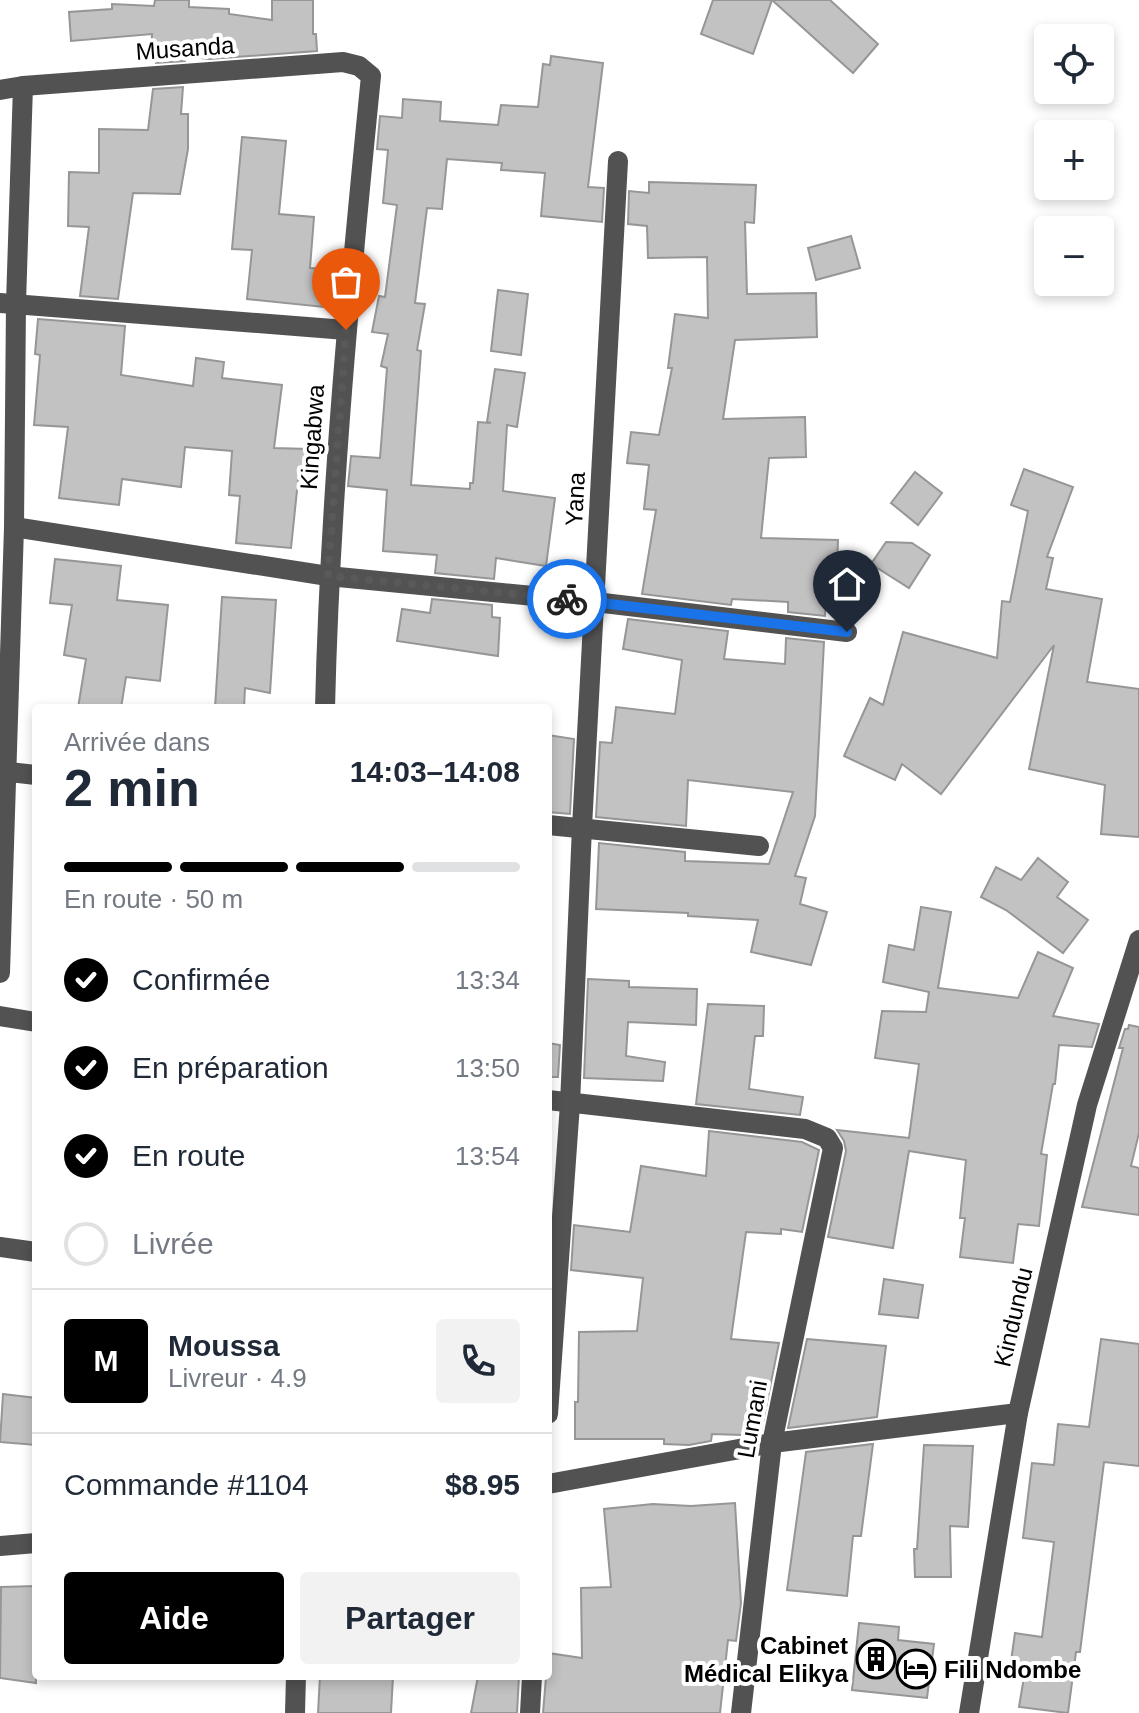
<!DOCTYPE html>
<html lang="fr">
<meta charset="utf-8">
<style>
:root{--surface:#fff;--page:#f2f2f3;--text:#1f2937;--muted:#747a83;--line:#e0e1e3;--accent:#000}
body{margin:0;font-family:Arial,sans-serif;background:var(--page);color:var(--text);height:100vh;display:flex;flex-direction:column;font-size:30px;white-space:nowrap}
*{box-sizing:border-box;margin:0}
p{font-size:26px;color:var(--muted)}
.icon{flex:none;width:44px;height:44px;fill:none;stroke:currentColor;stroke-width:2;stroke-linecap:round;stroke-linejoin:round}
.map{position:relative;flex:1;overflow:hidden}
.panel{position:absolute;left:32px;top:704px;width:520px;height:976px;display:flex;flex-direction:column;background:var(--surface);border-radius:8px;box-shadow:0 4px 12px #0003}
.panel>*{flex:none}
.buttons{position:absolute;left:1034px;top:24px;display:grid;gap:16px}
.buttons a{display:grid;place-items:center;width:80px;height:80px;border-radius:8px;background:var(--surface);box-shadow:0 4px 12px #0003;font-size:40px}
.pin{position:absolute;display:grid;place-items:center;width:68px;height:68px;color:#fff;margin:-82px -34px;border-radius:50% 50% 50% 0;rotate:-45deg;box-shadow:0 0 8px #0007}
.pin .icon{rotate:45deg}
.courier{position:absolute;display:grid;place-items:center;width:80px;height:80px;margin:-40px;border:6px solid #1a73e8;border-radius:50%;background:#fff;color:#222;box-shadow:0 2px 10px #0007}
.overview em{font-style:normal;font-weight:600}
.overview div{display:flex;flex-direction:column-reverse}
.overview{display:flex;align-items:center;justify-content:space-between;height:136px;padding:0 32px}
h1{font-size:52px;font-weight:600;line-height:60px}
.bar{display:grid;grid-template-columns:repeat(4,1fr);gap:12px 8px;align-content:center;height:96px;padding:0 32px}
.bar i{height:10px;border-radius:6px;background:var(--line)}
.bar .on{background:var(--accent)}
.bar p{grid-column:span 4}
.line{display:flex;align-items:center;gap:20px;padding:0 32px;border-top:2px solid var(--line)}
.line div{flex:1}
.round{display:grid;place-items:center;flex:none;width:84px;height:84px;border-radius:8px;background:var(--page)}
ol{padding:0 32px;list-style:none}
li{display:flex;align-items:center;gap:24px;height:88px}
li p{margin-inline-start:auto}
li .icon{padding:8px;border-radius:50%;background:var(--accent);color:#fff;stroke-width:4}
li:last-child{color:var(--muted)}
li i{width:44px;height:44px;border:4px solid var(--line);border-radius:50%}
.cta{display:flex;gap:16px;margin-top:auto;padding:16px 32px}
.cta a{flex:1;height:92px;border-radius:8px;background:var(--accent);color:#fff;font-size:32px;font-weight:600;line-height:92px;text-align:center}
.cta a+a{background:var(--page);color:var(--text)}
.map>svg:first-child{display:block}
</style>
<div class="map">
<svg width="1139" height="1713" viewBox="0 0 1139 1713">
<rect width="100%" height="100%" fill="#fff"/>
<g fill="#c2c2c2" stroke="#969696" stroke-width="2">
<polygon points="155,0 189,0 189,7 229,9 229,14 272,20 272,0 313,0 313,34 316,34 317,51 209,59 185,56 185,61 156,63 157,58 151,57 152,34 71,41 69,12 112,9 112,4 154,6"/>
<polygon points="713,0 772,0 753,54 701,34"/>
<polygon points="772,0 830,0 878,44 853,73"/>
<polygon points="551,56 603,63 588,187 604,188 602,222 541,216 545,173 501,170 502,163 447,159 442,209 427,208 415,303 425,304 417,350 421,351 411,485 470,489 470,483 473,483 478,422 491,423 487,422 495,369 525,373 517,427 507,425 503,491 555,498 546,566 496,558 494,579 435,573 437,555 383,551 387,490 348,486 351,456 380,458 387,368 381,366 388,334 372,332 379,296 385,297 397,205 383,203 388,150 377,149 380,116 402,118 403,99 441,102 440,121 498,125 501,105 538,107 543,64 550,65"/>
<polygon points="183,87 181,114 188,114 188,149 180,194 133,193 118,299 80,296 89,227 68,226 69,172 99,173 99,129 148,130 153,89"/>
<polygon points="242,137 286,141 279,214 314,217 310,268 328,269 324,307 247,299 252,250 232,249"/>
<polygon points="649,182 756,185 754,223 745,222 747,294 816,293 817,337 735,340 723,419 805,417 806,457 769,458 761,538 838,540 836,598 826,598 825,616 788,612 788,602 732,599 731,605 642,594 656,510 644,509 649,465 627,463 631,432 659,435 672,368 668,368 675,314 708,318 707,257 648,258 647,226 628,224 629,191 649,193"/>
<polygon points="851,236 860,268 816,280 808,248"/>
<polygon points="498,290 528,294 521,355 491,351"/>
<polygon points="38,319 125,326 121,375 193,386 196,358 224,362 222,378 282,385 274,448 309,449 305,481 298,481 291,548 236,543 240,496 229,495 232,451 185,447 181,487 122,479 119,505 59,498 68,427 34,425 40,355 35,354"/>
<polygon points="1024,469 1073,487 1047,557 1053,558 1046,589 1102,599 1087,682 1139,689 1139,837 1101,834 1105,785 1029,769 1054,645 941,794 902,764 895,780 844,756 870,698 883,705 903,632 997,658 1002,601 1010,602 1028,511 1011,505"/>
<polygon points="915,472 942,493 918,525 891,503"/>
<polygon points="886,542 912,543 930,555 909,588 871,564"/>
<polygon points="55,559 121,566 117,600 168,605 160,681 126,677 121,708 78,708 86,659 64,655 72,605 50,603"/>
<polygon points="222,597 276,600 270,693 245,688 244,708 215,708"/>
<polygon points="432,599 492,605 492,617 500,618 498,656 397,641 402,609 430,613"/>
<polygon points="628,619 728,631 724,659 785,664 786,638 824,642 815,816 795,876 806,878 800,904 827,912 811,965 751,952 758,920 688,916 688,913 596,909 599,843 685,852 685,861 769,864 793,792 688,780 686,826 596,817 600,742 612,743 616,707 675,714 682,660 623,649"/>
<polygon points="548,735 574,739 570,814 548,812"/>
<polygon points="1038,858 1068,882 1057,897 1088,920 1063,953 1006,910 981,897 996,867 1021,880"/>
<polygon points="921,907 951,912 938,988 1018,998 1038,952 1073,968 1053,1016 1099,1024 1092,1047 1059,1045 1055,1084 1053,1084 1041,1154 1047,1155 1039,1226 1018,1224 1013,1263 960,1257 965,1218 960,1218 966,1160 909,1151 893,1248 828,1237 846,1151 844,1141 837,1130 909,1138 919,1064 875,1058 882,1011 926,1012 929,992 883,982 889,945 914,950"/>
<polygon points="588,979 629,981 629,987 697,989 696,1025 628,1022 626,1056 665,1062 663,1081 584,1078"/>
<polygon points="708,1004 764,1006 763,1036 755,1036 749,1089 803,1097 800,1115 696,1104"/>
<polygon points="1129,1025 1139,1027 1139,1133 1131,1166 1139,1168 1139,1215 1082,1207 1123,1048 1119,1048 1125,1029 1128,1029"/>
<polygon points="548,1043 560,1045 558,1077 548,1077"/>
<polygon points="709,1131 802,1142 819,1150 802,1232 781,1229 781,1234 746,1232 731,1339 779,1343 761,1432 742,1435 712,1434 711,1441 689,1445 664,1444 664,1439 575,1439 575,1402 578,1402 579,1332 637,1331 643,1278 571,1270 574,1225 630,1232 641,1166 706,1176"/>
<polygon points="884,1279 923,1285 918,1318 879,1314"/>
<polygon points="807,1339 886,1346 877,1417 788,1428"/>
<polygon points="1101,1339 1139,1344 1139,1466 1104,1462 1080,1652 1076,1652 1068,1713 1019,1707 1025,1671 1010,1668 1015,1633 1042,1637 1054,1542 1023,1538 1032,1463 1054,1465 1058,1424 1089,1427"/>
<polygon points="3,1394 36,1398 36,1445 0,1442"/>
<polygon points="873,1444 861,1536 853,1536 847,1596 787,1590 806,1452"/>
<polygon points="924,1445 973,1446 968,1527 950,1526 951,1577 915,1577 914,1549 917,1549"/>
<polygon points="735,1503 741,1603 736,1641 728,1640 720,1713 543,1713 548,1653 582,1658 581,1588 611,1587 604,1509 653,1504 691,1506"/>
<polygon points="36,1586 36,1683 0,1678 1,1587"/>
<polygon points="859,1623 899,1627 898,1640 934,1644 927,1698 852,1690"/>
<polygon points="320,1676 393,1676 391,1713 318,1713"/>
<polygon points="478,1676 519,1676 517,1713 471,1713"/>
</g>
<g fill="none" stroke-linecap="round" stroke-linejoin="round">
<g stroke="#525252" stroke-width="20">
<path d="M0,90L23,86L343,62L359,66L371,76C350,286 330,496 325,708"/>
<polyline points="0,303 346,330"/>
<polyline points="14,527 328,576 595,602 847,632"/>
<polyline points="0,771 36,775"/>
<polyline points="548,825 759,846"/>
<polyline points="0,973 14,527 16,303 23,86"/>
<polyline points="0,1016 36,1022"/>
<polyline points="548,1100 805,1129 827,1138 833,1148 772,1443 741,1713"/>
<polyline points="0,1247 36,1252"/>
<polyline points="548,1414 570,1104 582,827 618,161"/>
<polyline points="548,1484 772,1443 1018,1413"/>
<polyline points="0,1546 36,1543"/>
<polyline points="295,1713 296,1676"/>
<polyline points="530,1713 532,1676"/>
<polyline points="969,1713 1018,1413 1087,1105 1139,940"/>
</g>
</g>
<g fill="none" stroke-linecap="round" stroke-linejoin="round">
<polyline stroke="#595959" stroke-width="8" stroke-dasharray="0 14.4" points="346,330 328,576 567,599"/>
<polyline stroke="#1a73e8" stroke-width="10" points="567,599 847,632"/>
</g>
<defs>
<symbol id="building-ring" viewBox="-11 -11 22 22"><circle r="9.5" fill="#fff" stroke="#000" stroke-width="1.5"/><path d="M-4-6H4V6H1V3H-1V6H-4ZM-2.5-4.3h1.7v1.8h-1.7ZM.8-4.3h1.7v1.8H.8ZM-2.5-1h1.7V.8h-1.7ZM.8-1h1.7V.8H.8Z" fill="#000"/></symbol>
<symbol id="hotel-ring" viewBox="-11 -11 22 22"><circle r="9.5" fill="#fff" stroke="#000" stroke-width="1.5"/><path d="M-6-4.5h1.5V1H6V5H4.5V3h-9V5H-6ZM-4 0a1.8 1.8 0 1 1 3.6 0ZM.5 0V-2.5h3Q6-2.5 6 0Z" fill="#000"/></symbol>
</defs>
<g fill-rule="evenodd">
<use href="#building-ring" x="854" y="1637" width="44" height="44"/>
<use href="#hotel-ring" x="894" y="1647" width="44" height="44"/>
</g>
<g text-anchor="middle" dominant-baseline="central" stroke-width="8" stroke-linejoin="round" paint-order="stroke">
<g font-size="24" fill="#000" stroke="#fff">
<text transform="translate(185 48) rotate(-4)">Musanda</text>
<text transform="translate(312 437) rotate(-86)">Kingabwa</text>
<text transform="translate(575 499) rotate(-87)">Yana</text>
<text transform="translate(1013 1317) rotate(-77)">Kindundu</text>
<text transform="translate(752 1419) rotate(-80)">Lumani</text>
</g>
<g font-size="24" font-weight="bold" fill="#000" stroke="#fff" text-anchor="end">
<text x="848" y="1645">Cabinet<tspan x="848" dy="28">Médical Elikya</tspan></text>
<text x="944" y="1669" text-anchor="start">Fili Ndombe</text>
</g>
</g>
</svg>
<div class="buttons">
<a><svg class="icon" aria-label="locate" viewBox="0 0 24 24"><circle cx="12" cy="12" r="6"/><path d="M12 2v4M12 18v4M2 12h4M18 12h4"/></svg></a>
<a>+</a>
<a>−</a>
</div>
<div class="pin" style="left:346px;top:330px;background:#ea580c"><svg class="icon" aria-label="bag" viewBox="0 0 24 24"><path d="M5 8h14l-1 12H6zM9 8a3 3 0 0 1 6 0"/></svg></div>
<div class="pin" style="left:847px;top:632px;background:#1f2937"><svg class="icon" aria-label="home" viewBox="0 0 24 24"><path d="M3 11l9-7 9 7M6 9v11h12V9"/></svg></div>
<div class="courier" style="left:567px;top:599px"><svg class="icon" aria-label="bike" viewBox="0 0 24 24"><circle cx="6" cy="16" r="4"/><circle cx="18" cy="16" r="4"/><path d="M6 16l4-8h5l3 8M10 8l3 8H6M13 5h3"/></svg></div>
<section class="panel">
<div class="overview"><div><h1>2 min</h1><p>Arrivée dans</p></div><em>14:03–14:08</em></div>
<div class="bar"><i class="on"></i><i class="on"></i><i class="on"></i><i></i><p>En route · 50 m</p></div>
<ol>
<li><svg class="icon" aria-label="check" viewBox="0 0 24 24"><path d="M5 12l5 5 9-10"/></svg>Confirmée<p>13:34</p></li>
<li><svg class="icon" aria-label="check" viewBox="0 0 24 24"><path d="M5 12l5 5 9-10"/></svg>En préparation<p>13:50</p></li>
<li><svg class="icon" aria-label="check" viewBox="0 0 24 24"><path d="M5 12l5 5 9-10"/></svg>En route<p>13:54</p></li>
<li><i></i>Livrée</li>
</ol>
<div class="line" style="height:144px"><b class="round" style="background:var(--accent);color:#fff">M</b><div><b>Moussa</b><p>Livreur · 4.9</p></div><a class="round"><svg class="icon" aria-label="phone" viewBox="0 0 24 24"><path d="M5 4h4l2 5-3 2q2 4 5 5l2-3 5 2v4C11 20 4 13 5 4z"/></svg></a></div>
<div class="line" style="height:104px"><div>Commande #1104</div><b>$8.95</b></div>
<div class="cta"><a>Aide</a><a>Partager</a></div>
</section>
</div>
